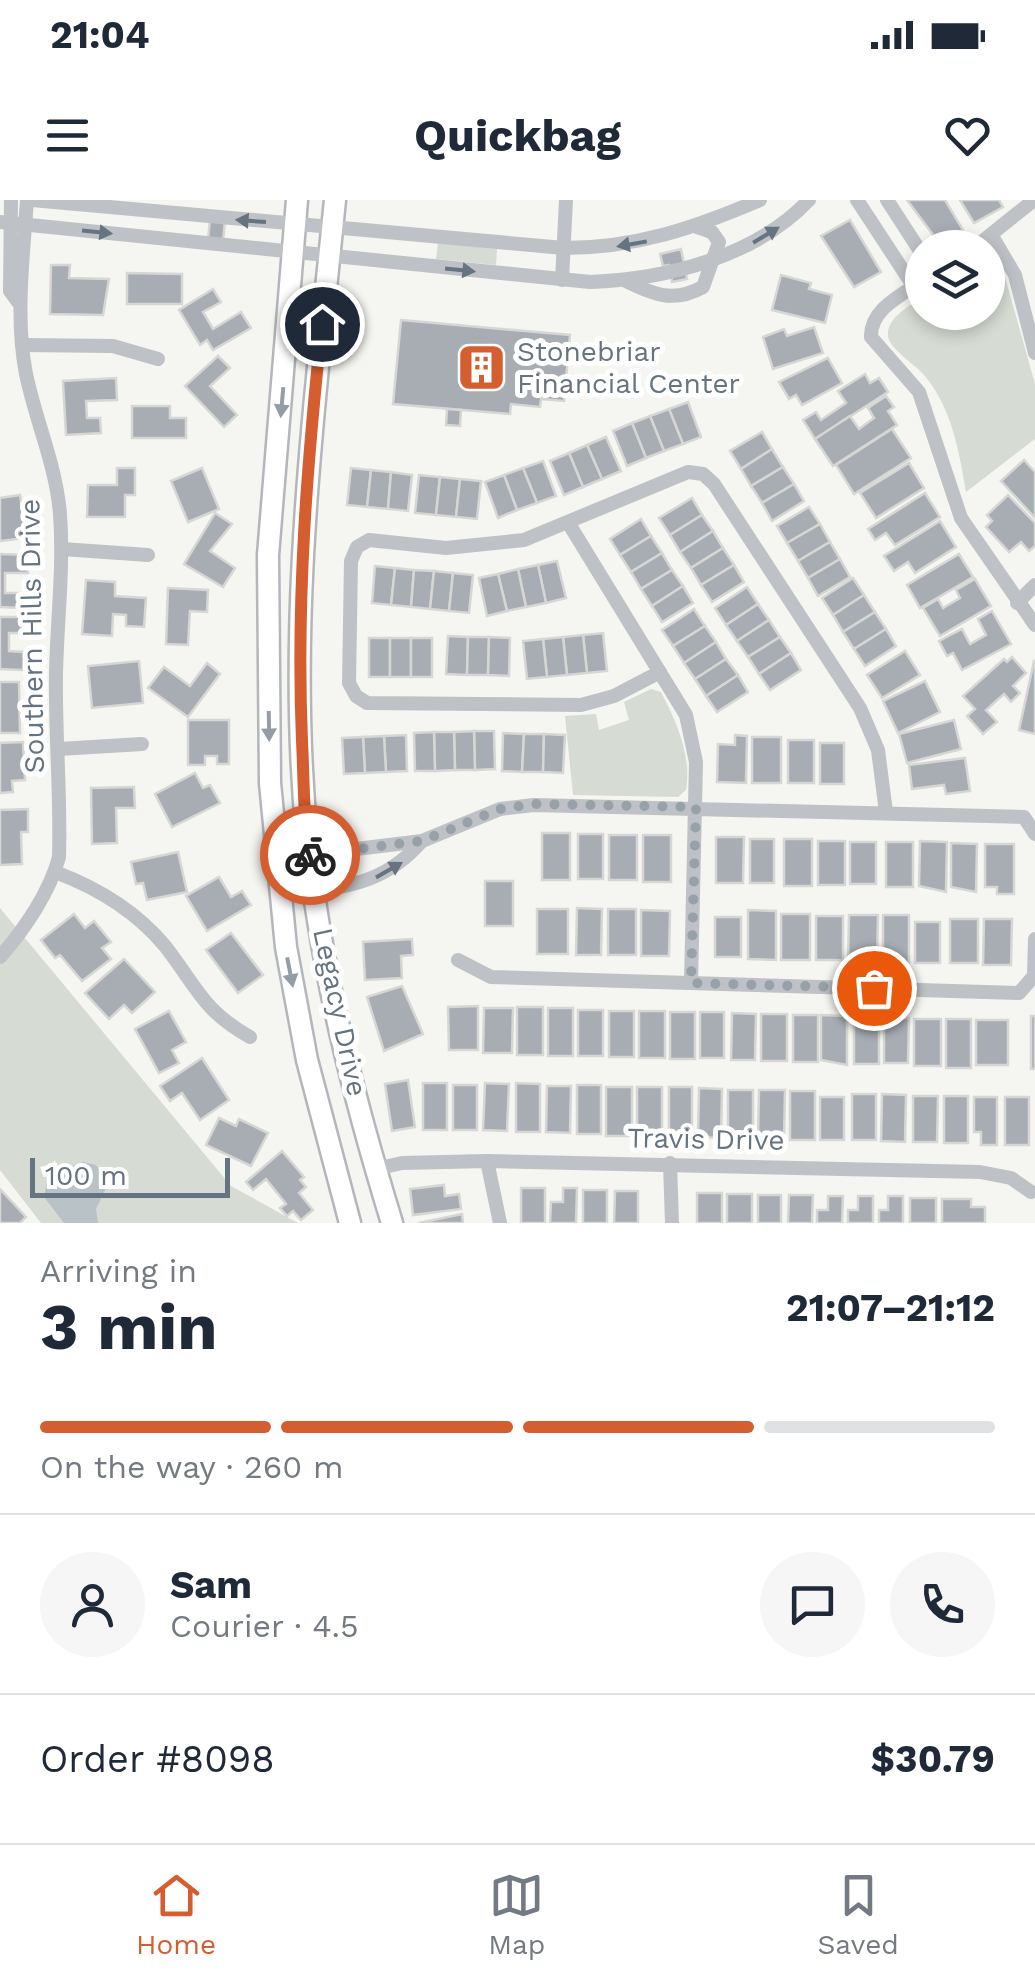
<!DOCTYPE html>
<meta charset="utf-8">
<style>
:root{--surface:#fff;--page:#f6f6f7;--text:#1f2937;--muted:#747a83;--line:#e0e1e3;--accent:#d55e31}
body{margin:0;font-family:"Work Sans",sans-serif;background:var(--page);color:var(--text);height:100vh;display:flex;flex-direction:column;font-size:38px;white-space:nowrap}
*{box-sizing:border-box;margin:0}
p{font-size:32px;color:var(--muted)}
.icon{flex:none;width:55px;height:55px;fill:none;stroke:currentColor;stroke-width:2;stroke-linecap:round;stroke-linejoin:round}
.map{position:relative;height:1023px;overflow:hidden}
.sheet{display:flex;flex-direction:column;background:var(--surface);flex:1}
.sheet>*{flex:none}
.buttons{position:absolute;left:905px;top:30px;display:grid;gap:20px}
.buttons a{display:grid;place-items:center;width:100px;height:100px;border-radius:50%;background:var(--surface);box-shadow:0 5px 15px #0003;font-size:50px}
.scale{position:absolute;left:30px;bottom:25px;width:200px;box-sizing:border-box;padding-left:10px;border:5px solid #667380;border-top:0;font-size:28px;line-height:35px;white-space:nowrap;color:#667380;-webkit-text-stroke:8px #fff;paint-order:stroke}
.pin{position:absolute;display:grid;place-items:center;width:85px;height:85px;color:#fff;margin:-42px;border:5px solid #fff;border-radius:50%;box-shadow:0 2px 10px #0007}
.courier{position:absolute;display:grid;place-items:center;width:100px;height:100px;margin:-50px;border:8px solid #d55e31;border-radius:50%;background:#fff;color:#222;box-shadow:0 2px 12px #0007}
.headline em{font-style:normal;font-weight:700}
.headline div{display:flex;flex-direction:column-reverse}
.headline{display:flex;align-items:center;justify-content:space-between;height:170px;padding:0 40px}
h1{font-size:65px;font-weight:700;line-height:75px}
.bar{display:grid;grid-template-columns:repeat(4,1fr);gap:15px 10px;align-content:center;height:120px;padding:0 40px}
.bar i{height:12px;border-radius:8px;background:var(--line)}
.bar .on{background:var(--accent)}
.bar p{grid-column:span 4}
.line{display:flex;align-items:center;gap:25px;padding:0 40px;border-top:2px solid var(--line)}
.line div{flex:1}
.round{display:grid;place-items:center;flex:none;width:105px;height:105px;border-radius:52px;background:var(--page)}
.status{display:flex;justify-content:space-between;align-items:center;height:70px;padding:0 50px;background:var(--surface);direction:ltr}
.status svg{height:28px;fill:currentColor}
header{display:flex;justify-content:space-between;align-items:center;height:130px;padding:0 40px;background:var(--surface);font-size:45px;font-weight:700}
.dock{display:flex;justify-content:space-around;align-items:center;height:140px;border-top:2px solid var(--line);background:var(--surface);font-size:28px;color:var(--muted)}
.dock a{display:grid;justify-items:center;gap:5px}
.dock .on{color:var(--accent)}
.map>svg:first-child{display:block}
</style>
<div class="status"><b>21:04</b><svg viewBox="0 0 49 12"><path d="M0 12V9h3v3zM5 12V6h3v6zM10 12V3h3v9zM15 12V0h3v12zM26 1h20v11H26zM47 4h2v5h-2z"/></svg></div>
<header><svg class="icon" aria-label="menu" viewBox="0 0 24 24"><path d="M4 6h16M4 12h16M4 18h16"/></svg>Quickbag<svg class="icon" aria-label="heart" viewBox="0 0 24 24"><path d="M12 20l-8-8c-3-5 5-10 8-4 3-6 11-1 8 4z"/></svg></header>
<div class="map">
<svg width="1035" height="1023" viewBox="0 0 1035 1023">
<rect width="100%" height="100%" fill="#f5f5f1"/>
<g fill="#d6dbd3">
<polygon points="438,43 497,49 496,65 436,59"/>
<path d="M988,57L997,62L1005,77L1035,184V239L966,292C959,251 952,208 924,175C915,164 890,150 888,136C886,118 910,106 922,97V112H988Z"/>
<path d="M651,489L661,492C676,521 692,556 686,590L678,597L573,595L565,516L596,514L599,530L629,520L624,502Z"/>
<polygon points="0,708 231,986 298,1023 41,1023 0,970"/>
</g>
<polygon fill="#b8c2c7" points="83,962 96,965 108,984 96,1009 98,1023 64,1023 44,997 48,976"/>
<g fill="#a7adb3" stroke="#d6d6d4" stroke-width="2.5">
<polygon points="907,0 945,0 963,30 940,44"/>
<polygon points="960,0 999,0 1003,7 974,23"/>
<polygon points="210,19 225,20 223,41 208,40"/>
<polygon points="850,20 881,72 854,87 821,36"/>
<polygon points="681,49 687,79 672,82 669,65 663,66 660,54"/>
<polygon points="51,65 70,65 69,78 109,79 103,115 50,114"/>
<polygon points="127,73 182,74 182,104 127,104"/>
<polygon points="781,75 811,83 809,89 832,95 825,123 772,110"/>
<polygon points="213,89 221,102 203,112 213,129 241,112 251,128 213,150 207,140 200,145 179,110"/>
<polygon points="401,120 570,135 564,201 541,199 540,207 511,204 510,214 393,204"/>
<polygon points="814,127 823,153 773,169 763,137 784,129 787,136"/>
<polygon points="218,156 230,168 210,186 237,215 224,227 185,186"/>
<polygon points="828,158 842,183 802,205 796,195 789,199 779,182"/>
<polygon points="865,174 870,183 879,178 888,192 815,239 803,220 816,212 821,220 846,203 838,191"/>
<polygon points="116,178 117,200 86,201 87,218 100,218 101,233 66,235 63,181"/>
<polygon points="886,196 894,207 888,211 897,225 833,266 815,239 850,216 859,229 874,218 868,208"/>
<polygon points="688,202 701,237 683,244 669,209"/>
<polygon points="132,206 170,206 170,218 186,218 186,238 132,238"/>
<polygon points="447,209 461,210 460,226 446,225"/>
<polygon points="669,209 683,244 664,251 650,216"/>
<polygon points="650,216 664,251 646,258 632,223"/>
<polygon points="632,223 646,258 627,266 613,231"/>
<polygon points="892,229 911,258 854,294 836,265"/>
<polygon points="762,232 772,249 741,269 730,251"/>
<polygon points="606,237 621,271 602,279 587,245"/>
<polygon points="587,245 602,279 583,287 569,253"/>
<polygon points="772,249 783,267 751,286 741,269"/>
<polygon points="569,253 583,287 564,295 550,261"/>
<polygon points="1024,260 1035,272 1035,318 1001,281"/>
<polygon points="543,261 556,296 537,303 523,268"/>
<polygon points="909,263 924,288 876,318 860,293"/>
<polygon points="783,267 794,284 762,303 751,286"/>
<polygon points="117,268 135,268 135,295 125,295 125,317 87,317 88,285 117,285"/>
<polygon points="202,268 219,309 188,322 171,281"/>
<polygon points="351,268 371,270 367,307 347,305"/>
<polygon points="523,268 537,303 517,310 504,275"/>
<polygon points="371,270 391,272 388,309 367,307"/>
<polygon points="391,272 412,275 408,311 388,309"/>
<polygon points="419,275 440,277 436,315 415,313"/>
<polygon points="504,275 517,310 498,318 485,282"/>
<polygon points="440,277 460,279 456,317 436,315"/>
<polygon points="460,279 481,281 477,319 456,317"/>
<polygon points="794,284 804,301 772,321 762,303"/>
<polygon points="925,293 940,317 895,345 886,333 875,340 868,329"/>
<polygon points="20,295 26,338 0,341 0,298"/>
<polygon points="1008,295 1035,323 1035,346 1029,351 1021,342 1009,352 986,327 992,321 987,315"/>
<polygon points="692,298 702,315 670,335 659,318"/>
<polygon points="809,307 820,324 787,343 777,326"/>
<polygon points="215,313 232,324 210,351 235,368 223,387 184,364"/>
<polygon points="702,315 713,331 680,352 670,335"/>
<polygon points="641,319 651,336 620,355 610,339"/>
<polygon points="940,321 956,347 915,373 908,362 894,371 884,356"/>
<polygon points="820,324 830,342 798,361 787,343"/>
<polygon points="713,331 723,348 691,368 680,352"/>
<polygon points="651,336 662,353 631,372 620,355"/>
<polygon points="830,342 840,359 808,378 798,361"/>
<polygon points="723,348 734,365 701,385 691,368"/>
<polygon points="662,353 672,370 641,389 631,372"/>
<polygon points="0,354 28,355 28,373 5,373 5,393 23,393 23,408 0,407"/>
<polygon points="959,354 973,377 920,408 907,385"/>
<polygon points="840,359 850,377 818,396 808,378"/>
<polygon points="557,361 566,398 546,403 538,365"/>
<polygon points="538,365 546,403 526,407 518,369"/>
<polygon points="734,365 744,382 712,402 701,385"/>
<polygon points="375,366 395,368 391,405 372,403"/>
<polygon points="395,368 414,370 411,407 391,405"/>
<polygon points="518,369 526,407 507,411 498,374"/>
<polygon points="414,370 434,371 430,409 411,407"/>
<polygon points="672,370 683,386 652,406 641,389"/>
<polygon points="434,371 453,373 449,411 430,409"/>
<polygon points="453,373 473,375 469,413 449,411"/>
<polygon points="498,374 507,411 487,416 479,378"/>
<polygon points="853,378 864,395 833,415 822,398"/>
<polygon points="975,379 991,406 940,436 923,408 938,399 943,408 960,398 956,390"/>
<polygon points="86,380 115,382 115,396 146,398 144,427 126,426 126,415 113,414 112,436 82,434"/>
<polygon points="683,386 693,403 662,422 652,406"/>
<polygon points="747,387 758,404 726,425 715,408"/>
<polygon points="168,388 208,390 207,412 190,411 188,445 166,444"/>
<polygon points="864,395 875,412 843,432 833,415"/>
<polygon points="758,404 769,420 737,441 726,425"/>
<polygon points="694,409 705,426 673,446 662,430"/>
<polygon points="992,411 1011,444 962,470 953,453 947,456 939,441 962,429 970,444 986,435 978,419"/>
<polygon points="875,412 886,429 854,449 843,432"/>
<polygon points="0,417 26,417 26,433 9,433 9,451 24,452 23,470 0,469"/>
<polygon points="769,420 780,437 748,457 737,441"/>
<polygon points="705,426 716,442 684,463 673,446"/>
<polygon points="886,429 896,446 865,466 854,449"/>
<polygon points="603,433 607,471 587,473 583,435"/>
<polygon points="583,435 587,473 567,475 563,437"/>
<polygon points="448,436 468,437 467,475 446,474"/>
<polygon points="468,437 489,437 488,475 467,475"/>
<polygon points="489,437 510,438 509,476 488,475"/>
<polygon points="563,437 567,475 547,477 543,439"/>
<polygon points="780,437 791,453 759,474 748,457"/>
<rect x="369" y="438" width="21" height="39"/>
<rect x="390" y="438" width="21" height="39"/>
<rect x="411" y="438" width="21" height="39"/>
<polygon points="543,439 547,477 527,479 523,441"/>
<polygon points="716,442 726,459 695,479 684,463"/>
<polygon points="905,451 920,475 882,498 867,475"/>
<polygon points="791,453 801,470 770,490 759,474"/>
<polygon points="1012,457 1026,473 1013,486 1020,493 1011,502 1004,494 986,510 997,522 983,534 967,516 975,509 963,496 1004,459 1007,462"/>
<polygon points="726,459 738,475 706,496 695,479"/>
<polygon points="139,461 143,503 92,508 88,466"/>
<polygon points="1034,461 1035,461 1035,534 1019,530"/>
<polygon points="207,463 220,474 188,517 148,488 164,467 190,486"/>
<polygon points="738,475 748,492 717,512 706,496"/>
<polygon points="925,481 940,512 898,533 883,501"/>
<polygon points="0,482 19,482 20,533 0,533"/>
<polygon points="188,520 229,520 229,564 217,564 217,556 205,556 205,565 188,565"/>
<polygon points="954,520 961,549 907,563 899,534"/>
<polygon points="474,531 494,531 495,569 475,570"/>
<polygon points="474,531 475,570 455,570 454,532"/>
<polygon points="434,532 454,532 455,570 435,571"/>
<polygon points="434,532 435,571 415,571 414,533"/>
<polygon points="503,533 524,534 522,572 502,571"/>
<polygon points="524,534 544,534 543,572 522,572"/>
<polygon points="544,534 565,535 563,573 543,572"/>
<polygon points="406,535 407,571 386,572 384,536"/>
<polygon points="735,535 747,536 746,583 717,582 718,544 735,545"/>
<polygon points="384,536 386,572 365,573 363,537"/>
<polygon points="363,537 365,573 344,574 342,538"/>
<rect x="752" y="537" width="29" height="46"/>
<rect x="788" y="540" width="26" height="43"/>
<polygon points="23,542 25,580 12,581 13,592 0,593 0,543"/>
<rect x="820" y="543" width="24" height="41"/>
<polygon points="965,558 970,591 946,594 944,585 912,589 909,565"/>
<polygon points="195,573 203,588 210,585 220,603 172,627 155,594"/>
<polygon points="134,587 135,608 116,608 117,643 92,644 91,588"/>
<polygon points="28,609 28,632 21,632 22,664 0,665 0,610"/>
<rect x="542" y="633" width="28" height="47"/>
<rect x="578" y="634" width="25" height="45"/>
<rect x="609" y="635" width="28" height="45"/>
<rect x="643" y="635" width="28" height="47"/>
<polygon points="716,637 744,637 743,683 716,683"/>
<rect x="750" y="639" width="24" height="44"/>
<rect x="784" y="639" width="28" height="47"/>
<rect x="818" y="641" width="27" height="44"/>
<polygon points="920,641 947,642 946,692 919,686"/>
<rect x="850" y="642" width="26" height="42"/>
<rect x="886" y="642" width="27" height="45"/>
<polygon points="951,643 977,644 976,692 951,687"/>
<polygon points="985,644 1014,644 1014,694 997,694 997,687 985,687"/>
<polygon points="178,652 187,692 147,700 143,683 136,684 131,662"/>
<polygon points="219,677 231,697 242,691 251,705 207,731 186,696"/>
<rect x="485" y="681" width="28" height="45"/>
<polygon points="577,708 602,709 601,755 576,755"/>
<rect x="537" y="709" width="31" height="45"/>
<rect x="608" y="709" width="28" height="46"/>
<polygon points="641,710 670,711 669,756 641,756"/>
<polygon points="748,710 776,711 776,760 748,759"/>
<polygon points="74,714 85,728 94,721 111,742 102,748 111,759 82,781 60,755 55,758 41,740"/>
<rect x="781" y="714" width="29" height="46"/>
<polygon points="849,715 878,715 877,762 848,762"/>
<rect x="883" y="715" width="26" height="48"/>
<rect x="816" y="716" width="27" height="44"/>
<rect x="715" y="717" width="26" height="40"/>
<rect x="950" y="719" width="28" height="44"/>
<polygon points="984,719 1012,719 1011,765 983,765"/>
<rect x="915" y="722" width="25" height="41"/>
<polygon points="231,733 263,775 238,793 206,750"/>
<polygon points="412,739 413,755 401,756 402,778 365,780 363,742"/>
<polygon points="124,759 155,792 132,813 124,805 109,819 85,793"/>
<polygon points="402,786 423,834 384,851 367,797"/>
<polygon points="478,806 478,850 449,850 448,807"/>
<rect x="517" y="807" width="26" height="48"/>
<polygon points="484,808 513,808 512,853 483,853"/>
<rect x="548" y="808" width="25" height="48"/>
<rect x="578" y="810" width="25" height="46"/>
<polygon points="169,811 186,842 172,850 179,863 159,873 135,829"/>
<rect x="609" y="811" width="25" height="46"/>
<rect x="639" y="811" width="26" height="47"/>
<rect x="670" y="812" width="25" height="47"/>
<rect x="700" y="812" width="24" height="46"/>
<polygon points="732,813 756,814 755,860 731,860"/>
<rect x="761" y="814" width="26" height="47"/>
<rect x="793" y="815" width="25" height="47"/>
<polygon points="821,815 847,816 847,865 821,860"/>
<rect x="854" y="816" width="25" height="48"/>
<rect x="1031" y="816" width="4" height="53"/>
<polygon points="884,818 909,818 908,863 884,863"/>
<rect x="914" y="819" width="27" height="47"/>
<rect x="946" y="819" width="25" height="49"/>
<rect x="976" y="820" width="32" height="45"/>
<polygon points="202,858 229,900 200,920 182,893 170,901 160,886"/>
<polygon points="408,880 415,927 392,931 385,884"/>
<rect x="423" y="883" width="24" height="47"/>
<polygon points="485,883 509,884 507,931 483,930"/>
<polygon points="516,883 540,884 540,932 516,932"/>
<rect x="453" y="885" width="24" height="45"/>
<rect x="577" y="885" width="24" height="49"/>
<polygon points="547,886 571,886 570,933 546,932"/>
<rect x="606" y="887" width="26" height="49"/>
<rect x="637" y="887" width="25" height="48"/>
<rect x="669" y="887" width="23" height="49"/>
<polygon points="699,888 722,889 721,938 698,937"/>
<rect x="728" y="890" width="25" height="48"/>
<polygon points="759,890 785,890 784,939 758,939"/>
<rect x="790" y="891" width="25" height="49"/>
<rect x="852" y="894" width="24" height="46"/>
<polygon points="882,894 906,895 905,942 881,941"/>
<polygon points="913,896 938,896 937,942 913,942"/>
<rect x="944" y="896" width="24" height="47"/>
<rect x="820" y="897" width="24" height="43"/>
<polygon points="974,897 997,897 997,945 981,945 981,932 974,932"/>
<rect x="1005" y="897" width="24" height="48"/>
<polygon points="219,918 236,926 239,919 268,933 251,966 206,945"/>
<polygon points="282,951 304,977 300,980 306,987 299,993 313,1010 301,1020 293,1011 287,1016 280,1008 286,1004 266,979 253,990 246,982"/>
<polygon points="444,985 445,996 459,994 461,1009 413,1015 410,989"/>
<rect x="521" y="988" width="24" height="35"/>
<polygon points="563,988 577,988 576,1023 550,1023 551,1002 563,1002"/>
<polygon points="0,989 26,1017 20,1023 0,1023"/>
<rect x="583" y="990" width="24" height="33"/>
<polygon points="615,991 638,991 638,1023 614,1023"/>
<rect x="697" y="993" width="25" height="30"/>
<rect x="727" y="994" width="25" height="29"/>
<rect x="758" y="995" width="23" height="28"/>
<polygon points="789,995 813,995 812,1023 788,1023"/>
<polygon points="828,996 843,996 842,1023 817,1023 817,1010 828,1010"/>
<polygon points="858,996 873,996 873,1023 848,1023 848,1010 858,1010"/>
<polygon points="888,996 903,996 903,1023 879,1023 879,1010 888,1010"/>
<rect x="910" y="998" width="26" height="25"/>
<polygon points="942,999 971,999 971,1007 985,1007 985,1023 942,1023"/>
<polygon points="462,1014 463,1023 419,1023"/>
</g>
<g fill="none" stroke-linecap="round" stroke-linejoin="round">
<defs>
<g id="secondary">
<polyline points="297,0 268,355 270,583 286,747 307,860 350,1023"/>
<path d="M335,0C314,212 286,424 307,637C320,767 354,899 392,1023"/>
</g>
</defs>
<use href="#secondary" stroke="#b3b7bb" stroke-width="25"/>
<g stroke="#bec1c5" stroke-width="14">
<polyline points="11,0 10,91 18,102"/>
<path d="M32,0L564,48C636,48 694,28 760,0"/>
<polyline points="857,0 914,87"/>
<polyline points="887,0 922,54"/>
<path d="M0,22L590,82C667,79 755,57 809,0"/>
<polyline points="992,36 1015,75 1035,153"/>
<polyline points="974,48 1034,0"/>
<polyline points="562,80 566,0"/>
<path d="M626,81C654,95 674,103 703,87L719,42L712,32L697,27"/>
<path d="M922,81C902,95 870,109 871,137L919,192L961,318L1035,425"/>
<polyline points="23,145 113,146 158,159"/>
<polyline points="569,324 686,515 696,562 691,783"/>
<polyline points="62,349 148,355"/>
<polyline points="1017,403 1035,385"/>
<polyline points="660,472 614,496 581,505 367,503 356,496 349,483 351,361 357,347 369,340 446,348 524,340 688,272 703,274 714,284 860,508 878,550 886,612"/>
<polyline points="59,549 142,544"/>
<polyline points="274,659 422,641 500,609 534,605 1024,617 1035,634"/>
<path d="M55,672C98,688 135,710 165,746C197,787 202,810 250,837"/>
<path d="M279,696C339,686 380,689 422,641"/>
<path d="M0,757C24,730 50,692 59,657C61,596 55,535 56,474C57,421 64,367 60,314C56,265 36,222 26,174C15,118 23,57 27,0"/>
<polyline points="458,760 491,777 1019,793 1034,776 1035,739"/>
<polyline points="487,961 500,1023"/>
<polyline points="670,963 672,1023"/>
<polyline points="375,969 402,963 487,961 980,972 1011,978 1031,992"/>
</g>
<use href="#secondary" stroke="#fff" stroke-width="20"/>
</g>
<defs><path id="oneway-solid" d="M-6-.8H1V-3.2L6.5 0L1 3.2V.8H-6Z" transform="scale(2.5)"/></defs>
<g fill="#667380">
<use href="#oneway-solid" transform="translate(251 21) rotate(-176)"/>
<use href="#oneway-solid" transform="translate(97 32) rotate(6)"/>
<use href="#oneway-solid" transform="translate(766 35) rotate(-31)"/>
<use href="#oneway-solid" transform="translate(632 44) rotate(170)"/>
<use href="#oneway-solid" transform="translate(460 70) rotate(6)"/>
<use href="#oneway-solid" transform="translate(389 670) rotate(-30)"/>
</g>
<g fill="#949da6">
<use href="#oneway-solid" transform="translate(282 202) rotate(95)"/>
<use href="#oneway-solid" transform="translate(269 526) rotate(89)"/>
<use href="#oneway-solid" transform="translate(290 772) rotate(79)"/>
</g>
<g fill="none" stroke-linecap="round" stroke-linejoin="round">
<polyline stroke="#98a0a8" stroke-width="10" stroke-dasharray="0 18" points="310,655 422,641 500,609 534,604 696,607 691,783 874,788"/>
<path stroke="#d55e31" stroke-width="12" d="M310,655C303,618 304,579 302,541C296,401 307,263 322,124"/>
</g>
<defs>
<symbol id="building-square" viewBox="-11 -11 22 22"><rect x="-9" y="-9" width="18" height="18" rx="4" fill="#d55e31" stroke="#fff"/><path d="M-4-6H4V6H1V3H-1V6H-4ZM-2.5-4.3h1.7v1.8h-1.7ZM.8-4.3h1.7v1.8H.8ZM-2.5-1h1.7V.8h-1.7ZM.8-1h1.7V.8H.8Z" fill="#fff"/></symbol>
</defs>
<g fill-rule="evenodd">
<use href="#building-square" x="454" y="140" width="55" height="55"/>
</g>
<g text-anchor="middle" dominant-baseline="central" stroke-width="10" stroke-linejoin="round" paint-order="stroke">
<g font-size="28" fill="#667380" stroke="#fff" text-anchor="start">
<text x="517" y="151">Stonebriar<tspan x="517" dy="32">Financial Center</tspan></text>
</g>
<g font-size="28" fill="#667380" stroke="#fff">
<text transform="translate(32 436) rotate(-91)">Southern Hills Drive</text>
<text transform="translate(340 812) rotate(78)">Legacy Drive</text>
<text transform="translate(706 939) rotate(1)">Travis Drive</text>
</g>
</g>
</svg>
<div class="buttons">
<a><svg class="icon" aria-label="layers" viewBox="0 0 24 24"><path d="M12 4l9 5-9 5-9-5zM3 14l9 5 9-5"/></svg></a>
</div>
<div class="scale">100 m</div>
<div class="pin" style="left:874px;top:788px;background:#ea580c"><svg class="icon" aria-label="bag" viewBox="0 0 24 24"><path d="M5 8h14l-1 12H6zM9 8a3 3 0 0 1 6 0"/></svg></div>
<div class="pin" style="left:322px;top:124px;background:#1f2937"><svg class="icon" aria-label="home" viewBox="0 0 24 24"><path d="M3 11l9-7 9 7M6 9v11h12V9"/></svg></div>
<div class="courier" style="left:310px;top:655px"><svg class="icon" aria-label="bike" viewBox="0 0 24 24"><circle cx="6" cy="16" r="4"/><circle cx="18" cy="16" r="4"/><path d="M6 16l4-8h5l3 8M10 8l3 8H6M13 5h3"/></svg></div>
</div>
<section class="sheet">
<div class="headline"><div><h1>3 min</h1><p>Arriving in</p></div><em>21:07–21:12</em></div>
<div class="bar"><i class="on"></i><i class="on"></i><i class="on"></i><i></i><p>On the way · 260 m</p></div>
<div class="line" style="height:180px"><a class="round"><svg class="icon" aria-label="person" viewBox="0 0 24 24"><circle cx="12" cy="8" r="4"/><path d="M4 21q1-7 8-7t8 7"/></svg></a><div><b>Sam</b><p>Courier · 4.5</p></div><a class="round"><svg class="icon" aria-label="chat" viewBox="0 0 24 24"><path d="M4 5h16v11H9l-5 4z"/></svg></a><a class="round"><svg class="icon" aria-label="phone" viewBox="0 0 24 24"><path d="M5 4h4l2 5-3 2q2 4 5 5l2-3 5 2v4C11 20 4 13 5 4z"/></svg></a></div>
<div class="line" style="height:130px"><div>Order #8098</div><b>$30.79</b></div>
</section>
<nav class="dock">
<a class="on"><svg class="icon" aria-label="home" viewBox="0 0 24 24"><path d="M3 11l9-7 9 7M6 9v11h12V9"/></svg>Home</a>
<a><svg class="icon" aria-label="map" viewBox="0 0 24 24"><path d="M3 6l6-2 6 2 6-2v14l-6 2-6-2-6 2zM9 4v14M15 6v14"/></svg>Map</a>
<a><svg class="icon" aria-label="saved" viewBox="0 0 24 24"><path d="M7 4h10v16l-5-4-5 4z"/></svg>Saved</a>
</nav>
